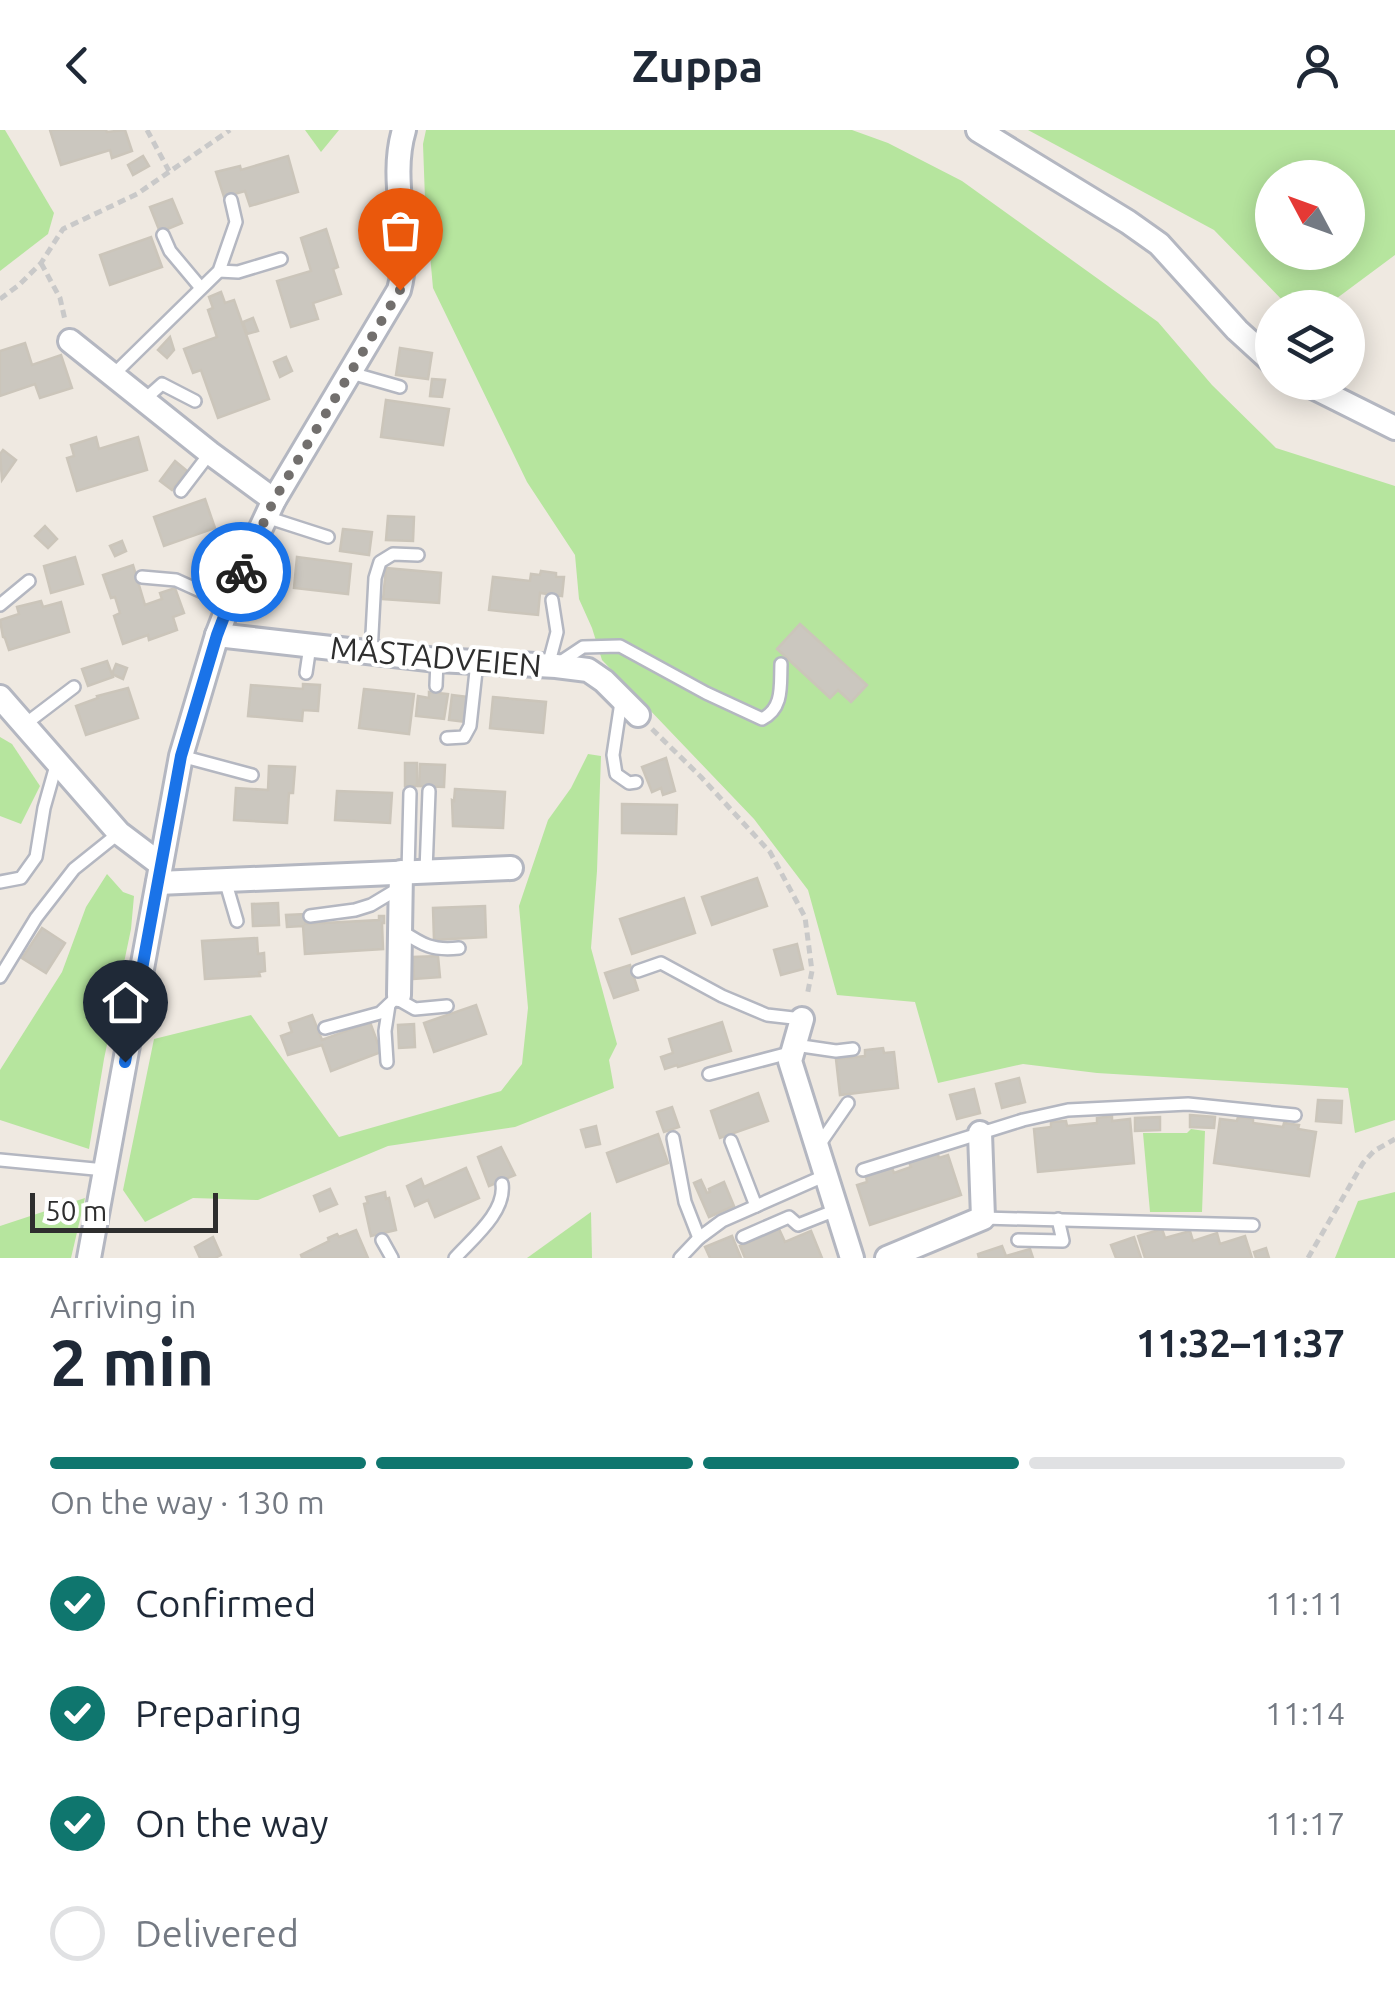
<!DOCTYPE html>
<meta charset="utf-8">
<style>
:root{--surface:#fff;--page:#f2f2f3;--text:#1f2937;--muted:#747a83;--line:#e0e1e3;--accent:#0f766e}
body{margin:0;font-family:Ubuntu,sans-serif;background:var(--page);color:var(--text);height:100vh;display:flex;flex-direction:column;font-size:38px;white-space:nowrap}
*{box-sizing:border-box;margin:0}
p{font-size:32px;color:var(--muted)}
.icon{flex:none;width:55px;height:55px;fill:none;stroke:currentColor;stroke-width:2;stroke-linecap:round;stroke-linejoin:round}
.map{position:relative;height:1128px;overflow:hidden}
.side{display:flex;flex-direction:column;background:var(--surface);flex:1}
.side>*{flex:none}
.needle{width:65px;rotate:311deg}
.buttons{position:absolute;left:1255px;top:30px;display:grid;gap:20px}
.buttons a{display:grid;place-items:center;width:110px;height:110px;border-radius:50%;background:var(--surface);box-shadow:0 5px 25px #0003;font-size:50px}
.scale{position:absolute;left:30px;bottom:25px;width:188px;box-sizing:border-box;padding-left:10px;border:5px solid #2e2e2e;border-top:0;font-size:28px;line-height:35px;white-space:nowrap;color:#2e2e2e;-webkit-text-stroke:8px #fff;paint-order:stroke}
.pin{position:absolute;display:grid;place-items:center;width:85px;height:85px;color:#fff;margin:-102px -42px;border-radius:50% 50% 50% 0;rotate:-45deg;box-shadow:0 0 10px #0007}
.pin .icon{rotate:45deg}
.courier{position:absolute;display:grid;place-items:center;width:100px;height:100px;margin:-50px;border:8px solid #1a73e8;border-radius:50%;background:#fff;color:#222;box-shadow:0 2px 12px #0007}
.summary em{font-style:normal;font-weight:700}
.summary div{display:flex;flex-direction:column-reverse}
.summary{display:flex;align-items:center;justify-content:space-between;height:170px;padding:0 50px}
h1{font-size:65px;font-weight:700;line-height:75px}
.bar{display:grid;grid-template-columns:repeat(4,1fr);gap:15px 10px;align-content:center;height:120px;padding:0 50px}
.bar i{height:12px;border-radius:8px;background:var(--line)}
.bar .selected{background:var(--accent)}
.bar p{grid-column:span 4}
ol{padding:0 50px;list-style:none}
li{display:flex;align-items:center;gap:30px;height:110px}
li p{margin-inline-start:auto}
li .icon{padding:10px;border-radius:50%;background:var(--accent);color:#fff;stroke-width:4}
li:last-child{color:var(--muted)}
li i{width:55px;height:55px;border:5px solid var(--line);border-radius:50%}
header{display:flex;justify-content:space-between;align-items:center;height:130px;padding:0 50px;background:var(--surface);font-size:45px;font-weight:700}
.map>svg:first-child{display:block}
</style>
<header><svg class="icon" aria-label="back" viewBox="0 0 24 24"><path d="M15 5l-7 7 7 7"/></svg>Zuppa<svg class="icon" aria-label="person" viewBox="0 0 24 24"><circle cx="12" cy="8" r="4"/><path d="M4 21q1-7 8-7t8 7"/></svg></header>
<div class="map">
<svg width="1395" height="1128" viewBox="0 0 1395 1128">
<rect width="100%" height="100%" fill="#efe9e1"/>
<g fill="#b6e59e" fill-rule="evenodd">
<polygon points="0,0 5,0 54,83 48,104 0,141"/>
<polygon points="305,0 339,0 321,22"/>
<polygon points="426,0 852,0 888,13 962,51 1158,192 1212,255 1276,318 1395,356 1395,990 1355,1003 1348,958 1097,943 1023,934 938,953 915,872 837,865 808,760 754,689 602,530 592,498 579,469 575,425 527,352 433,158 425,69 423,14"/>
<path d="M1028,0H1395V125L1325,177H1289L1214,100ZM1272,48H1348V122H1272Z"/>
<polygon points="0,607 12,614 40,656 21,694 0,686"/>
<polygon points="588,624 601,626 597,741 591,818 617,914 609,930 614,958 515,997 388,1016 258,1070 193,1068 145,1092 123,1060 154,909 251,885 339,1007 501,961 522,934 528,878 519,776 548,690 571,658"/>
<polygon points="107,744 123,762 134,766 131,799 104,929 89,1019 0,990 0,940 62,842 86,777"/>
<polygon points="1191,999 1205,1001 1202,1082 1150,1082 1143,1003 1187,1003"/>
<polygon points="1395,1062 1395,1128 1335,1128 1358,1071"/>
<polygon points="85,1068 71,1128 0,1128 0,1096"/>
<polygon points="591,1082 592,1128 527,1128"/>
</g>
<g fill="#cbc7bf" stroke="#cbc5ba" stroke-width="2.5">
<polygon points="50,0 106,0 107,2 125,0 132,21 112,28 110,20 61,35"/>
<polygon points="143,26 149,36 133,45 128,35"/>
<polygon points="288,26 298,62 250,76 245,61 224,67 216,42 240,36 241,40"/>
<polygon points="172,69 182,93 160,102 150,77"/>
<polygon points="326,99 338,137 333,139 341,164 313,173 318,189 291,197 277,151 311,141 301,108"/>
<polygon points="151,107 162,137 110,155 100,125"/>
<polygon points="221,162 225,173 234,170 269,269 218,288 201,240 193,243 184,219 217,207 208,180 213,178 209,167"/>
<polygon points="253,188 258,201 247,204 243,192"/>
<polygon points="170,207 174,220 167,228 158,220"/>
<polygon points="25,213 32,235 61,225 72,258 40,268 35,254 0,266 0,221"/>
<polygon points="400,218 432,223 428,249 396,245"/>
<polygon points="286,227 292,241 280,247 274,232"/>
<polygon points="432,249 445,250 442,267 430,266"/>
<polygon points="386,270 449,279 443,315 381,307"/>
<polygon points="96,307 99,319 138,307 147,340 77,361 67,328 74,326 71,315"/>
<polygon points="3,320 16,330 2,350 0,324"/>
<polygon points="175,331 187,341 172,360 160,351"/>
<polygon points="205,369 215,398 164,416 154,387"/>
<polygon points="388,386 414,387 413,411 386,410"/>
<polygon points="45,396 57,409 48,418 35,406"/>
<polygon points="343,399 372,402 369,425 340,421"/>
<polygon points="122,411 126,421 115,426 110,416"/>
<polygon points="75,427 83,454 51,463 44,436"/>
<polygon points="297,427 351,434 348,464 294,458"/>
<polygon points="133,435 145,475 162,469 160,463 175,458 184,483 173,487 177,500 149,510 148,505 123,514 114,486 120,483 115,467 111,468 103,445"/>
<polygon points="386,438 441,443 439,473 383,469"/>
<polygon points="541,441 556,443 556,447 564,447 562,466 540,463 538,485 489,480 493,447 530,451 531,444 540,445"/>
<polygon points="41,471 43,477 61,472 69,502 9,520 5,508 3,507 0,490 19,484 17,477"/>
<polygon points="800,494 867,555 851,572 838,560 830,568 777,519"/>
<polygon points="107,531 113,547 88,556 82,539"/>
<polygon points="116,534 127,538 123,549 112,544"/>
<polygon points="303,554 320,555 318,581 303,580 302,591 248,586 251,555 303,559"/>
<polygon points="128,558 138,588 86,605 76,576 98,568 97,566"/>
<polygon points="364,559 414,564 409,604 359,598"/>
<polygon points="429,562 448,564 444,589 416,586 418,566 429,568"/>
<polygon points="452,565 469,567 467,592 449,590"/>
<polygon points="493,567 546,572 543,603 490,598"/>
<polygon points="666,628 675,661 663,665 661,658 652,662 642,637"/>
<rect x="405" y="633" width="12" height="23"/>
<polygon points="420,634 445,635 444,657 419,656"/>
<polygon points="269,636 295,637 293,663 289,663 287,693 234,690 236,658 268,660"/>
<polygon points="455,659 505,662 503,698 453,696 452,670 454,671"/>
<polygon points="337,661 392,663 390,693 335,690"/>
<polygon points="622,674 677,675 676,704 622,703"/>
<polygon points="757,748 767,776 712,795 702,767"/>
<polygon points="684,768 695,803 632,824 620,789"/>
<polygon points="278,773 279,795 253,796 252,774"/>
<polygon points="485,776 486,807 434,810 433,778"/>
<polygon points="305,784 305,794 379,790 379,786 384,786 384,793 382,793 383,819 305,824 303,796 287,797 286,785"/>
<polygon points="42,798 65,813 46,843 22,828"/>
<polygon points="257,808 258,824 264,823 265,841 259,842 260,846 205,849 202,811"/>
<polygon points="797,814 803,839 781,845 774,820"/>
<polygon points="438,826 440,847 414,849 413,827"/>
<polygon points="630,835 638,860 614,868 605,843"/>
<polygon points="476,875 486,904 434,922 424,893"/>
<polygon points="312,885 322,910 370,892 381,922 331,941 322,915 288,925 281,906 292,902 289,893"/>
<polygon points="722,892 731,921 678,937 677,935 665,939 661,927 673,923 669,909"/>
<polygon points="414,894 415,917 399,918 398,895"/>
<polygon points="883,918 884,923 894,922 898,958 840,965 836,929 865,926 865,920"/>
<polygon points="1019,948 1025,972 1002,978 996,954"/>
<polygon points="974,959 980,983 957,989 950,965"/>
<polygon points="758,963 768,991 720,1008 711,981"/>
<polygon points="1318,970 1342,971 1341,993 1316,991"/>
<polygon points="672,977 679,997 664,1002 657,982"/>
<polygon points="1190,985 1215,987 1214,998 1190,997"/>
<polygon points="1112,986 1112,991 1130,989 1134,1033 1038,1042 1034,999 1051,997 1051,992 1066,991 1067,996 1097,993 1097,988"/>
<polygon points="1160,987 1160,1000 1135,1001 1135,988"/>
<polygon points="1238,987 1253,989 1253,993 1283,997 1284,993 1299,995 1298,999 1316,1002 1309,1046 1214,1033 1220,989 1237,991"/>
<polygon points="596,996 600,1014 586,1017 581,1000"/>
<polygon points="658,1004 668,1033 617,1052 607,1023"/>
<polygon points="501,1017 515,1045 489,1056 478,1027"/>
<polygon points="937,1022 939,1028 948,1025 961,1065 870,1095 857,1055 867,1052 866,1046 892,1038 894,1043 911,1037 909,1032"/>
<polygon points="466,1038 479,1068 435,1087 428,1070 415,1076 407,1056 421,1049 424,1057"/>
<polygon points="701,1050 707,1063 710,1062 709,1059 724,1052 734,1076 709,1087 694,1053"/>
<polygon points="330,1059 337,1074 320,1081 314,1066"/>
<polygon points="385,1062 386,1069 389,1068 396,1100 371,1106 364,1074 368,1073 366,1067"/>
<polygon points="779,1099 785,1112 811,1101 822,1128 745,1128 740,1116"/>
<polygon points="1162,1099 1165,1108 1190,1101 1193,1111 1217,1103 1220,1114 1245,1106 1252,1128 1145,1128 1138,1106"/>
<polygon points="356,1100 368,1128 302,1128 301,1125 329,1111 328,1108 337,1104 339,1107"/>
<polygon points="732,1106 741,1128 710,1128 705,1117"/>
<polygon points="213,1107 221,1125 215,1128 200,1128 195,1117"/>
<polygon points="1134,1107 1141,1128 1116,1128 1111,1115"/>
<polygon points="1002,1116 1006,1126 1030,1119 1033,1128 979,1128 978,1124"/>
<polygon points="1266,1118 1269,1128 1256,1128 1254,1122"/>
</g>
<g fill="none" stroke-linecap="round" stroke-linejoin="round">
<defs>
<g id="lane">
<polyline points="163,105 170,121 201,158"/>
<polyline points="219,141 238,142 281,129"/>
<polyline points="351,243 400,257"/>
<polyline points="112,246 219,141 236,92 231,70"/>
<polyline points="144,270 162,254 195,271"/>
<polyline points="181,361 210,323"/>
<polyline points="266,387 328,407"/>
<polyline points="142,447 176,450 229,474"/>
<polyline points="0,475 29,451"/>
<polyline points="371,523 375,448 380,432 393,424 418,425"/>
<path d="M559,533L583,517L620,516L706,563L762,589C784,578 780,555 781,534"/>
<polyline points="548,536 557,502 552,470"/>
<polyline points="306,543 310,516"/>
<polyline points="436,556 437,530"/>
<polyline points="621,572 613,625 616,644 629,653 636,652"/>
<polyline points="24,595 74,557"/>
<polyline points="447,608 464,607 470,596 477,532"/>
<polyline points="181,626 252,645"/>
<polyline points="426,741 429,661"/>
<polyline points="408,742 410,663"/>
<polyline points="225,750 237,791"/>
<polyline points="0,752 21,748 36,727 44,678 57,632"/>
<polyline points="310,786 355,780 371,775 401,757"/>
<path d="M400,800C423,815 432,821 459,818"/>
<polyline points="638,841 661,833 722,866 767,885 802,889"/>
<polyline points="0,847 36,788 74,739 119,703"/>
<polyline points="325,898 380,883 399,865 401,871 415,879 447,876"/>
<polyline points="795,915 836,921 853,919"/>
<polyline points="387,932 385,901 389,875"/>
<polyline points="709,944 793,922"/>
<polyline points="673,1008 685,1072 699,1108"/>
<polyline points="731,1011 756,1076"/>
<polyline points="819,1015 848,973"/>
<polyline points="0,1030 105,1040"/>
<polyline points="863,1040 1023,990 1068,980 1188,974 1295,985"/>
<polyline points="983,1088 1253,1095"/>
<polyline points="743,1107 789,1087 798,1095 836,1080"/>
<polyline points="382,1110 392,1128"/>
<polyline points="1018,1110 1063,1111 1058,1089"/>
<path d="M455,1128C472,1109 506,1082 502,1054"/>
<polyline points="680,1128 699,1108 722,1091 824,1046"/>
</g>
<g id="street">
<polyline points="978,0 1128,92 1159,114 1237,200 1272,232"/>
<polyline points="70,211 210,323 274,370"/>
<polyline points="1303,252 1395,298"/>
<polyline points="217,505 437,530 556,536 588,540 604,551 638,585"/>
<polyline points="0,567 119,703 160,734"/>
<polyline points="158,753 511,738"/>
<polyline points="399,865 401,742"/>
<polyline points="802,889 790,931 852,1128"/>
<path d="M89,1128L181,626L217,505L246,430L274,370L399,160C413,108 388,53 404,0"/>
<polyline points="887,1128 983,1088 980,1003"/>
</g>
</defs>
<use href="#lane" stroke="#b4b7c1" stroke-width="16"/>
<use href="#street" stroke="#b4b7c1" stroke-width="28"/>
<g stroke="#c9c9c9" stroke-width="5" stroke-dasharray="8 5" stroke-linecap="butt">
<polyline points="147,0 169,41"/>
<polyline points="41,133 60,168 65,190"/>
<polyline points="0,169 19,155 41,133 63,99 137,64 230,0"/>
<polyline points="652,599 701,647 770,722 805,787 812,841 807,866"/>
<polyline points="1308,1128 1363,1033 1374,1021 1395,1009"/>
</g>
<use href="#lane" stroke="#fff" stroke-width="11"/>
<use href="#street" stroke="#fff" stroke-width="22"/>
</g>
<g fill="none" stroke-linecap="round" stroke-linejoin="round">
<polyline stroke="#726f6d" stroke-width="10" stroke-dasharray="0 18" points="241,442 274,370 400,160"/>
<polyline stroke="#1a73e8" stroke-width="12" points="125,932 181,626 217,505 241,442"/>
</g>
<g text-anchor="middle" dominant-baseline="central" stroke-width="8" stroke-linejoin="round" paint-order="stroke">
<g font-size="32" fill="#2e2e2e" stroke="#fff">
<text transform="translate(436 526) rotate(5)">MÅSTADVEIEN</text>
</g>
</g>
</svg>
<div class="buttons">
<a><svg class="needle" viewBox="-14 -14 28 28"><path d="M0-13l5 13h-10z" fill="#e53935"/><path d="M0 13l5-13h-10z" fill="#747a83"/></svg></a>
<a><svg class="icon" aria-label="layers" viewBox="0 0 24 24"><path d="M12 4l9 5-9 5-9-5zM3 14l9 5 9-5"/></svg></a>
</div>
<div class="scale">50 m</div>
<div class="pin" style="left:400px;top:160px;background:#ea580c"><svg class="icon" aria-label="bag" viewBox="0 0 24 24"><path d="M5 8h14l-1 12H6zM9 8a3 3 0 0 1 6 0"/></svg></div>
<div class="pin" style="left:125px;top:932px;background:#1f2937"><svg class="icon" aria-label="home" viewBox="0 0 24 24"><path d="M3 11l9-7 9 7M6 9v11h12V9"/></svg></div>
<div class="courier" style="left:241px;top:442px"><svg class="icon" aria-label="bike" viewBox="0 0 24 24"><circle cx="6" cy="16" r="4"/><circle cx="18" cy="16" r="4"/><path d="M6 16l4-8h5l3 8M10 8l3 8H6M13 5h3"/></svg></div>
</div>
<section class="side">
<div class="summary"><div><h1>2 min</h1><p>Arriving in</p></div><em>11:32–11:37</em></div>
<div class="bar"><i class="selected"></i><i class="selected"></i><i class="selected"></i><i></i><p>On the way · 130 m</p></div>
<ol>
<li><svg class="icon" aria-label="check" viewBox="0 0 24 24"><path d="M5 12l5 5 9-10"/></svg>Confirmed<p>11:11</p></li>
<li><svg class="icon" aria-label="check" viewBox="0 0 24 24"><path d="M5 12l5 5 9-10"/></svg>Preparing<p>11:14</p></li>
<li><svg class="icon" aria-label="check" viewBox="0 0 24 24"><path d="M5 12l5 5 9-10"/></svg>On the way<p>11:17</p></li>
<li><i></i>Delivered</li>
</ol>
</section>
